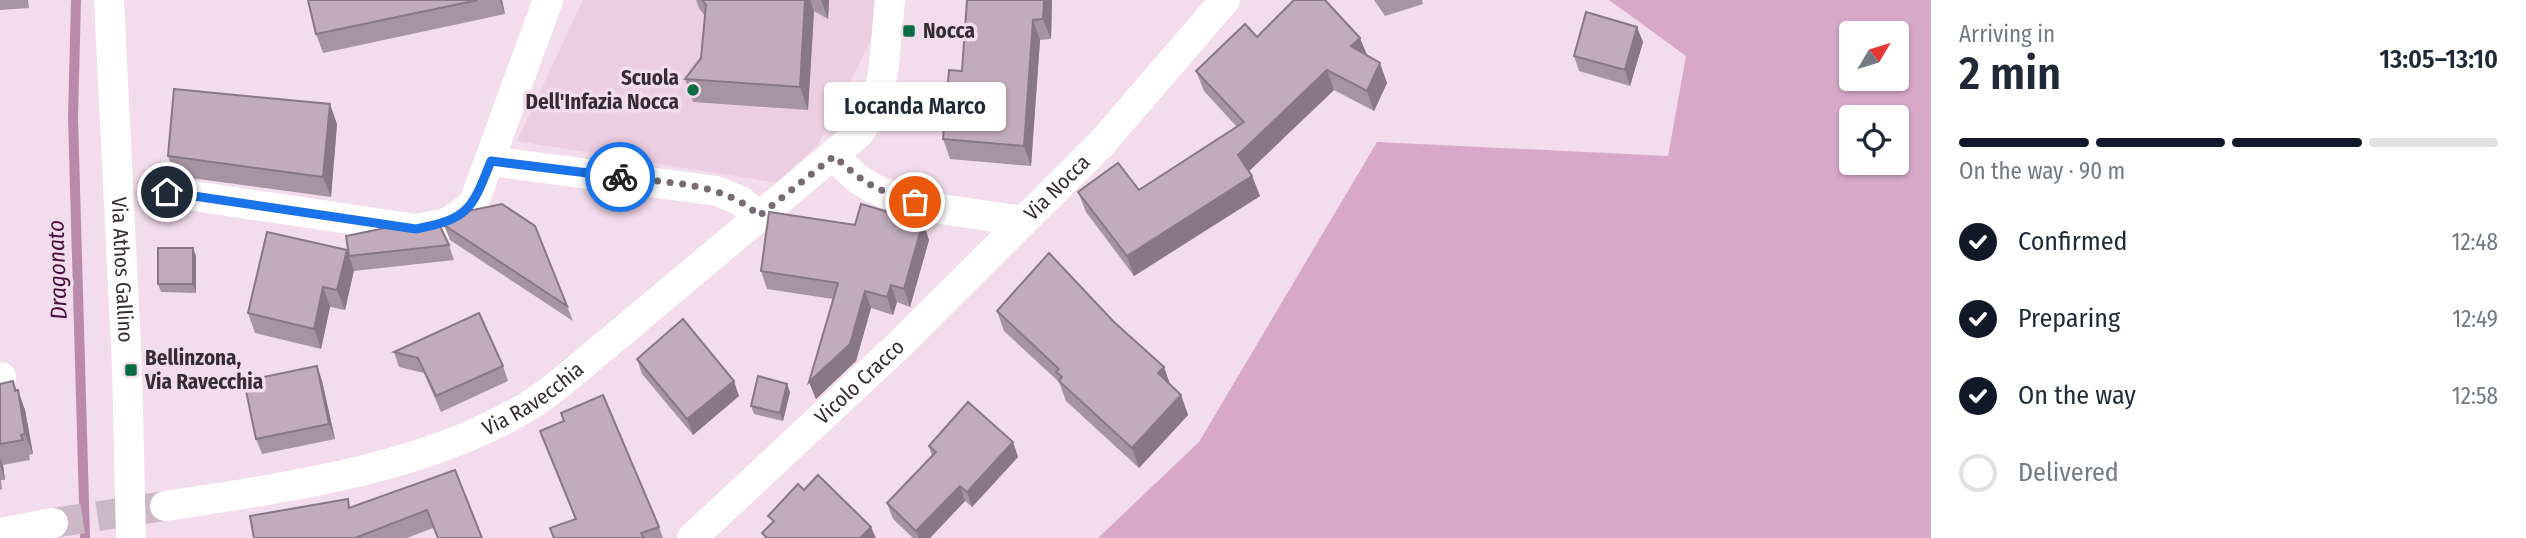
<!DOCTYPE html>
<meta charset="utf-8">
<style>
:root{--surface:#fff;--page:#f6f6f7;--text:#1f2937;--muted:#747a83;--line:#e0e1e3;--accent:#111827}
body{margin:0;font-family:"Fira Sans Condensed",sans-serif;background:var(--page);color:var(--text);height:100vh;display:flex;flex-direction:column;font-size:26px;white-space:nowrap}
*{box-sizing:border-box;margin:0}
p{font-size:23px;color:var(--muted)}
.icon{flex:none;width:38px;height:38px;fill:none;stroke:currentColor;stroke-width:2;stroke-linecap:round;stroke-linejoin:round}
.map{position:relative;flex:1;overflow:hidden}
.drawer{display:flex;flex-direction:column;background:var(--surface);width:595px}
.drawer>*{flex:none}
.needle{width:46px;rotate:52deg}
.fabs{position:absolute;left:1839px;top:21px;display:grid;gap:14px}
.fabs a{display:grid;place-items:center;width:70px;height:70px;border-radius:7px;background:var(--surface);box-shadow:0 2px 5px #0004;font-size:35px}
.pin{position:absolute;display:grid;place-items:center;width:60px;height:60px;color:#fff;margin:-30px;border:4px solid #fff;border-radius:50%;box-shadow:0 2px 7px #0007}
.courier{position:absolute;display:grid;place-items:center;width:70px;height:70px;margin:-35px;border:5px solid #1a73e8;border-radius:50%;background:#fff;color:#222;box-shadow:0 2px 9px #0007}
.bubble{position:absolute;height:49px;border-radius:7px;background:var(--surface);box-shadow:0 2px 5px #0004;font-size:23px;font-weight:600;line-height:49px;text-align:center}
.headline em{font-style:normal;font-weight:600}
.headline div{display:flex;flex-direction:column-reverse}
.headline{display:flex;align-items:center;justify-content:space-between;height:119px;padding:0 28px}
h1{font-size:46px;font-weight:600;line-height:52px}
.bar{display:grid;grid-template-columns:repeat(4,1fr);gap:10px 7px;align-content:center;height:84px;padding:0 28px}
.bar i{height:9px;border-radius:5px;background:var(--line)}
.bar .active{background:var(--accent)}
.bar p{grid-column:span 4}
ol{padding:0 28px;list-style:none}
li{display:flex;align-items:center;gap:21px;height:77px}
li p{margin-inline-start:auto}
li .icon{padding:7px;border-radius:50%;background:var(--accent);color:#fff;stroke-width:4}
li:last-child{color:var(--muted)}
li i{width:38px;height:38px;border:4px solid var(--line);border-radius:50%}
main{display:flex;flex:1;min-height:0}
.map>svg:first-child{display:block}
</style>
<main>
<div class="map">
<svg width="1931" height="538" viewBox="0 0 1931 538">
<rect width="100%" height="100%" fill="#f3dceb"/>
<polygon fill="#ebcee1" points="583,0 874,0 871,40 818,144 778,183 517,141"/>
<path fill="#d8a8c9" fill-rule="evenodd" d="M1609,0H1931V538H1098L1199,442L1377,142L1668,156L1686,56ZM1897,33V79H1852V33ZM1852,117H1897V163H1852Z"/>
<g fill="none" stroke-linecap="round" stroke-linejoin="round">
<polyline stroke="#ba8aac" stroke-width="10" points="76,0 73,117 85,538"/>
<polyline stroke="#cdb9c6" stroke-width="30" stroke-dasharray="30 15" stroke-linecap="butt" points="53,523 165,506"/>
<g stroke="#fff" stroke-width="30">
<path id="s1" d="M109,0L127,367L131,538"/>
<path d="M834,156C843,164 851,175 861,181C901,209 975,213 1023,221"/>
<polyline points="491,161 717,191 741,201 759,216"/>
<polyline points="167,192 416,229 447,223 473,205 548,0"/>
<polyline points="0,377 1,377"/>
<path id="s2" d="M165,506C283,488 421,470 525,408C541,399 555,387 569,376L859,133L877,106L884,66L890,0"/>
<polyline points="0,533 53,523"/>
<path id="s3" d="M692,538L898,346L1101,144L1225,0"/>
</g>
</g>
<g fill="#a794a1">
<polygon points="0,0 28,0 29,8 0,10"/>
<polygon points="308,0 502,0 505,14 323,53 316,34"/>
<polygon points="696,0 829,0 828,19 814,11 808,110 693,102 685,79 701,58 705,16 699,8"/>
<polygon points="967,0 1052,0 1051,39 1040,40 1031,166 950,159 943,139 962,71"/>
<polygon points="1374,0 1422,0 1423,4 1385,16"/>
<polygon points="1257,37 1360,38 1367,55 1387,83 1374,111 1334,90 1249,171 1252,176 1260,196 1134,276 1086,212 1078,192 1139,190 1237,127 1204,91 1196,71"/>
<polygon points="1643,42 1630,86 1579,71 1574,56"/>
<polygon points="337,124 331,197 176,176 168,156"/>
<polygon points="923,222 929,240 910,307 897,302 893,315 871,308 856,361 816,399 809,382 833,299 767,289 761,271 855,225"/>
<polygon points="444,225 567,306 573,321 450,240"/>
<polygon points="449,245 454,260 354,271 349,256"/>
<polygon points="196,256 196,293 161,292 158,284"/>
<polygon points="354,270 345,310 330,307 321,349 255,333 248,313"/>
<polygon points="997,311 1114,322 1164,367 1170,385 1181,395 1188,415 1139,468 1066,401 1059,382 1004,331"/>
<polygon points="394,352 503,366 508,381 441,412 424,373 399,367"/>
<polygon points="637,359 739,396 693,435 642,374"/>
<polygon points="317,366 322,381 335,439 262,454 256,439"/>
<polygon points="13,381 25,410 33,454 29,455 30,460 3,465 5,480 1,480 2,489 0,490 0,384"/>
<polygon points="790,392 783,421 754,414 751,406"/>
<polygon points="540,431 659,527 663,538 554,538 575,519"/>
<polygon points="1013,442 1018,457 972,507 965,501 930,538 913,538 893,519 887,503 932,456 929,446"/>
<polygon points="455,470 482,538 438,538 433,528 407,538 254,538 351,507"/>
</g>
<g fill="#887883">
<polygon points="500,0 502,0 505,14"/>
<polygon points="805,0 810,0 814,11 808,110 800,87"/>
<polygon points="821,0 829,0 828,19"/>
<polygon points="1044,0 1052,0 1051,39 1043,19"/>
<polygon points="1033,20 1040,40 1031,166 1024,146"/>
<polygon points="1637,27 1643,42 1630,86 1625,70"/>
<polygon points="1360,38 1368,58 1351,46"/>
<polygon points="1380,63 1387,83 1374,111 1367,91"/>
<polygon points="1327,70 1334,90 1245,175 1238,155"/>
<polygon points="330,104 337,124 331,197 323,177"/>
<polygon points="1252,176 1260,196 1134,276 1127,256"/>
<polygon points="923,222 929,240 910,307 904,289"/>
<polygon points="193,248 196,256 196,293 193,284"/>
<polygon points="347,250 354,270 345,310 337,290"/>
<polygon points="891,285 897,302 893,315 887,297"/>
<polygon points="323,287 330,307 321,349 314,329"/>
<polygon points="865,291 871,308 856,361 816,399 809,382"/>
<polygon points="317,366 322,381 335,439 329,424"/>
<polygon points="1164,367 1171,387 1158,373"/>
<polygon points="13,381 19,399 18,390 25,410 33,454 25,434"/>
<polygon points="734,381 739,396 693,435 687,419"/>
<polygon points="787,384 790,392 783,421 780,413"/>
<polygon points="1181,395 1188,415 1139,468 1132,448"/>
<polygon points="1013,442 1018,457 972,507 967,492"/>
<polygon points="0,458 3,465 5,480 0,465"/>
<polygon points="960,486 965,501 930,538 919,538 916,531"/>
<polygon points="871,527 876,538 860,538"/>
</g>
<g fill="#c2acbb" stroke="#887883" stroke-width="2">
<polygon points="308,0 478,0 316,34"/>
<polygon points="702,0 805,0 800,87 685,79 701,58 706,5"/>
<polygon points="967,0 1044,0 1043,19 1033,20 1024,146 943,139 949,70 962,71"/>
<polygon points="1294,0 1325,0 1360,38 1351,46 1380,63 1367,91 1327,70 1238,155 1252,176 1127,256 1078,192 1118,163 1139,190 1244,122 1196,71 1245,24 1257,37"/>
<polygon points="1586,12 1637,27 1625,70 1574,56"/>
<polygon points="174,89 330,104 323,177 168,156"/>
<polygon points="502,204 535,226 567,306 444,225 468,211"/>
<polygon points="861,204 923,222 904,289 891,285 887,297 865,291 850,344 809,382 838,283 761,271 769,212 855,225"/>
<polygon points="440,226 449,245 349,256 346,236 385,228 413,231"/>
<polygon points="267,232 347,250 337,290 323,287 314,329 248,313"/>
<rect x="158" y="248" width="35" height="36"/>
<polygon points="1049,253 1114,322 1164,367 1158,373 1181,395 1132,448 1059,381 1062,377 1056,372 1059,369 997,311"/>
<polygon points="479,313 503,366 436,396 418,358 394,352"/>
<polygon points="683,319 734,381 687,419 637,359"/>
<polygon points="317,366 329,424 256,439 244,381"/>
<polygon points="758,376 787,384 780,413 751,406"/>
<polygon points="13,381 15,391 18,390 25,434 21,435 23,440 0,444 0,384"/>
<polygon points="603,395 659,527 641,533 644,538 554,538 550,528 576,519 540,431 564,421 561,413"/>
<polygon points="968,402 1013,442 967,492 960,486 916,531 887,503 936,452 929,446"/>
<polygon points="455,470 482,538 438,538 427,510 355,538 254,538 250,516 348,499 349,508"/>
<polygon points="818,475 871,527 860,538 767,538 762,533 774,521 768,516 798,484 804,490"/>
</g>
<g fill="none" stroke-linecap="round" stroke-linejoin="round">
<path stroke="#786a73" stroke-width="7" stroke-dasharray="0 12.6" d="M620,177C665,183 725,182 759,216L834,156C865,184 875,190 915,202"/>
<path stroke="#1a73e8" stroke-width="9" d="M167,192L416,229C469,219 472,209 491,161L620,177"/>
</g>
<g fill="#096d43" stroke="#f3dceb" stroke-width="2.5">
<rect x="902" y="24" width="14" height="14" rx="3.5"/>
<circle cx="693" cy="90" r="7"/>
<rect x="124" y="363" width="14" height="14" rx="3.5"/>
</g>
<g text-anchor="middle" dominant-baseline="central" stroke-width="7" stroke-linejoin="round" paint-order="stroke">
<g font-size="21" font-weight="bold" fill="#362d33" stroke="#f3dceb" text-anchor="start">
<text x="923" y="31">Nocca</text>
<text x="679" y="78" text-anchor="end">Scuola<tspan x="679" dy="24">Dell'Infazia Nocca</tspan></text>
<text x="145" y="358">Bellinzona,<tspan x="145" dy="24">Via Ravecchia</tspan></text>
</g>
<g font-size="21" fill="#362d33" stroke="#f3dceb">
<text stroke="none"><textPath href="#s3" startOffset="506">Via Nocca</textPath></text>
<text stroke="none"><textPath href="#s1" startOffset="270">Via Athos Gallino</textPath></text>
<text stroke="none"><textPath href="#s3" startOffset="229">Vicolo Cracco</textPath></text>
<text stroke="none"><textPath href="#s2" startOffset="387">Via Ravecchia</textPath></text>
</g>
<g font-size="23" font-style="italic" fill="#4a0f3e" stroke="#f3dceb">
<text transform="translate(57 270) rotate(-92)">Dragonato</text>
</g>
</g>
</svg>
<div class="fabs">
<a><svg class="needle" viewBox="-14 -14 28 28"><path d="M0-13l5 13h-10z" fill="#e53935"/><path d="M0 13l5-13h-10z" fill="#747a83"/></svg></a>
<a><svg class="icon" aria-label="locate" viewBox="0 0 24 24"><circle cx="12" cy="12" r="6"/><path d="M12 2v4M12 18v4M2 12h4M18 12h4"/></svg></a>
</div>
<div class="pin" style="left:915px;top:202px;background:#ea580c"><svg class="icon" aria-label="bag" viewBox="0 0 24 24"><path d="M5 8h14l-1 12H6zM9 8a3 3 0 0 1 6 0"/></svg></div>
<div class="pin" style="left:167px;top:192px;background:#1f2937"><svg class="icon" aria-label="home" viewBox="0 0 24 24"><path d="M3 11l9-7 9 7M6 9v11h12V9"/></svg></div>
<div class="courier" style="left:620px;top:177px"><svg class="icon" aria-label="bike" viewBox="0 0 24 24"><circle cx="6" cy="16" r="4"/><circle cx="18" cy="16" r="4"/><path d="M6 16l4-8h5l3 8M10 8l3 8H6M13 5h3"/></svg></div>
<div class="bubble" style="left:824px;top:82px;width:182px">Locanda Marco</div>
</div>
<section class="drawer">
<div class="headline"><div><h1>2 min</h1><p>Arriving in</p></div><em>13:05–13:10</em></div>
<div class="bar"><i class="active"></i><i class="active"></i><i class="active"></i><i></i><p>On the way · 90 m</p></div>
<ol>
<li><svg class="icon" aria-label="check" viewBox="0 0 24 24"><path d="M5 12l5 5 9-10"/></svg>Confirmed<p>12:48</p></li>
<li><svg class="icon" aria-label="check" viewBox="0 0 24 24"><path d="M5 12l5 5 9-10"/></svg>Preparing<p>12:49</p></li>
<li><svg class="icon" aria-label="check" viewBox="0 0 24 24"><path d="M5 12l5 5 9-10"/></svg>On the way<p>12:58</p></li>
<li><i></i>Delivered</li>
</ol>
</section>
</main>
